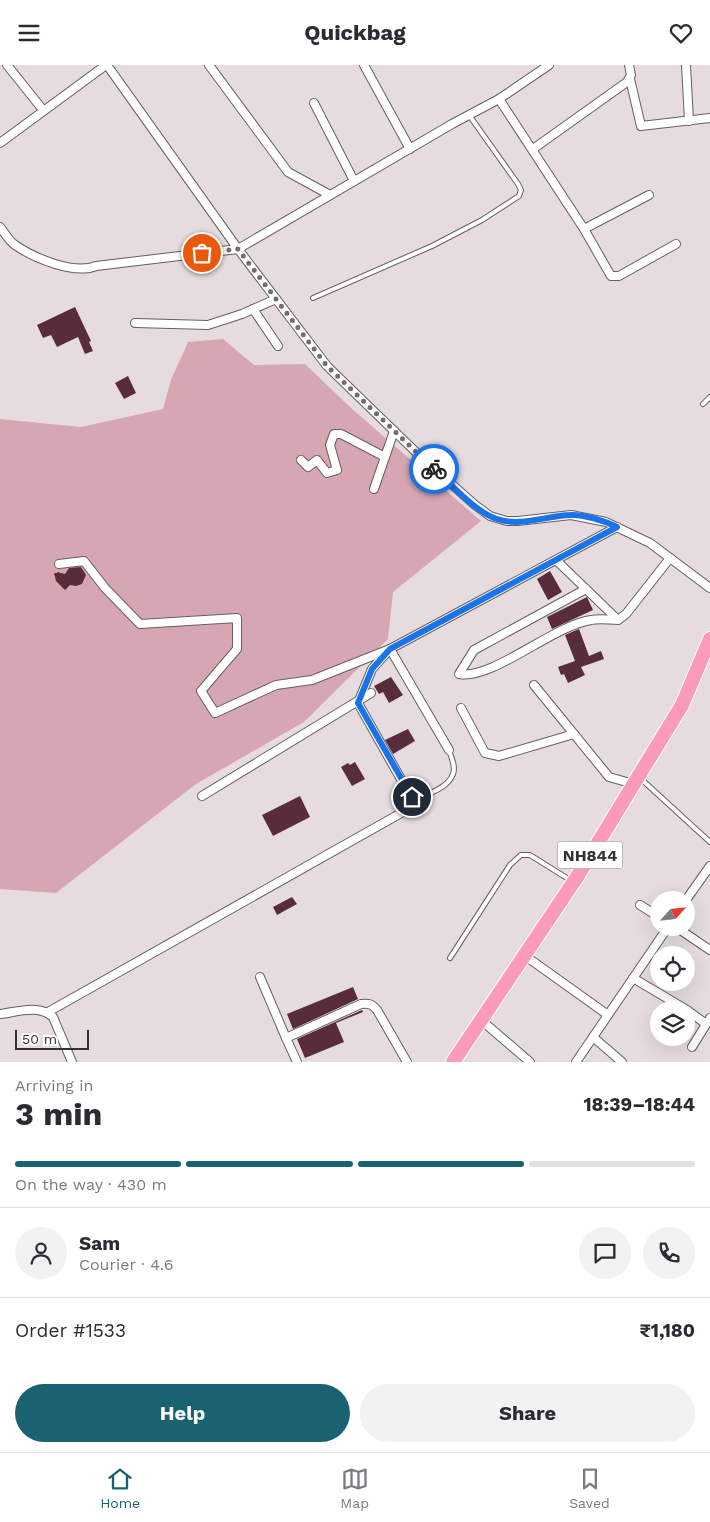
<!DOCTYPE html>
<meta charset="utf-8">
<style>
:root{--surface:#fff;--page:#f2f2f3;--text:#2b2b33;--muted:#7c7c81;--line:#e1e1e2;--accent:#18636f}
body{margin:0;font-family:"Work Sans",sans-serif;background:var(--page);color:var(--text);height:100vh;display:flex;flex-direction:column;font-size:19px;white-space:nowrap}
*{box-sizing:border-box;margin:0}
p{font-size:16px;color:var(--muted)}
.icon{flex:none;width:28px;height:28px;fill:none;stroke:currentColor;stroke-width:2;stroke-linecap:round;stroke-linejoin:round}
.map{position:relative;height:997px;overflow:hidden}
.drawer{display:flex;flex-direction:column;background:var(--surface);flex:1}
.drawer>*{flex:none}
.needle{width:32px;rotate:63deg}
.fabs{position:absolute;left:650px;top:826px;display:grid;gap:10px}
.fabs a{display:grid;place-items:center;width:45px;height:45px;border-radius:50%;background:var(--surface);box-shadow:0 5px 20px #0002;font-size:25px}
.scale{position:absolute;left:15px;bottom:12px;width:74px;box-sizing:border-box;padding-left:5px;border:2px solid #353132;border-top:0;font-size:14px;line-height:18px;white-space:nowrap;color:#353132;-webkit-text-stroke:4px #fff;paint-order:stroke}
.pin{position:absolute;display:grid;place-items:center;width:42px;height:42px;color:#fff;margin:-21px;border:2px solid #fff;border-radius:50%;box-shadow:0 1px 5px #0007}
.courier{position:absolute;display:grid;place-items:center;width:50px;height:50px;margin:-25px;border:4px solid #1a73e8;border-radius:50%;background:#fff;color:#222;box-shadow:0 1px 6px #0007}
.headline em{font-style:normal;font-weight:700}
.headline div{display:flex;flex-direction:column-reverse}
.headline{display:flex;align-items:center;justify-content:space-between;height:85px;padding:0 15px}
h1{font-size:32px;font-weight:700;line-height:38px}
.bar{display:grid;grid-template-columns:repeat(4,1fr);gap:8px 5px;align-content:center;height:60px;padding:0 15px}
.bar i{height:6px;border-radius:4px;background:var(--line)}
.bar .on{background:var(--accent)}
.bar p{grid-column:span 4}
.line{display:flex;align-items:center;gap:12px;padding:0 15px;border-top:1px solid var(--line)}
.line div{flex:1}
.round{display:grid;place-items:center;flex:none;width:52px;height:52px;border-radius:26px;background:var(--page)}
.button{display:flex;gap:10px;margin-top:auto;padding:10px 15px}
.button a{flex:1;height:58px;border-radius:30px;background:var(--accent);color:#fff;font-size:20px;font-weight:700;line-height:58px;text-align:center}
.button a+a{background:var(--page);color:var(--text)}
header{display:flex;justify-content:space-between;align-items:center;height:65px;padding:0 15px;background:var(--surface);font-size:22px;font-weight:700}
.tab-bar{display:flex;justify-content:space-around;align-items:center;height:70px;border-top:1px solid var(--line);background:var(--surface);font-size:14px;color:var(--muted)}
.tab-bar a{display:grid;justify-items:center;gap:2px}
.tab-bar .on{color:var(--accent)}
.map>svg:first-child{display:block}
</style>
<header><svg class="icon" aria-label="menu" viewBox="0 0 24 24"><path d="M4 6h16M4 12h16M4 18h16"/></svg>Quickbag<svg class="icon" aria-label="heart" viewBox="0 0 24 24"><path d="M12 20l-8-8c-3-5 5-10 8-4 3-6 11-1 8 4z"/></svg></header>
<div class="map">
<svg width="710" height="997" viewBox="0 0 710 997">
<rect width="100%" height="100%" fill="#e6dcdf"/>
<polygon fill="#d7a6b3" points="223,274 254,300 305,299 351,343 481,456 393,527 388,574 304,657 196,719 56,828 0,824 0,354 81,362 163,344 171,315 188,277"/>
<g fill="#582c3a">
<polygon points="75,242 91,276 89,277 93,286 85,289 78,272 57,282 51,270 43,273 37,260"/>
<polygon points="128,311 136,328 124,334 115,318"/>
<polygon points="81,502 86,510 82,519 76,521 70,520 65,525 56,516 54,508 57,508 57,507 65,509 69,503"/>
<polygon points="550,506 562,527 548,535 537,514"/>
<polygon points="587,532 593,545 552,564 547,552"/>
<polygon points="579,564 589,591 601,586 604,594 581,602 585,610 568,618 564,609 561,610 558,602 575,596 565,570"/>
<polygon points="391,612 403,630 389,638 383,627 379,629 374,621"/>
<polygon points="408,664 415,676 393,689 385,675"/>
<polygon points="355,697 365,714 352,721 341,702 348,698 350,700"/>
<polygon points="300,731 310,752 273,771 262,750"/>
<polygon points="292,832 297,839 277,850 273,842"/>
<polygon points="353,922 358,934 293,964 287,949"/>
<polygon points="362,945 363,947 336,958 344,977 305,993 297,974"/>
</g>
<g fill="none" stroke-linecap="round" stroke-linejoin="round">
<defs>
<g id="service">
<polyline points="313,233 432,181 482,155 519,131 521,125 518,119 469,50"/>
<polyline points="703,339 710,332"/>
<polyline points="640,713 710,777"/>
<path d="M412,735C425,730 448,724 453,709C456,701 451,692 449,685"/>
<polyline points="450,893 510,800 521,790 530,790 570,815"/>
</g>
<g id="minor">
<polyline points="7,0 43,45"/>
<polyline points="107,0 238,184 327,301 421,392 475,440 490,451 507,456 518,456 571,450 606,457 650,478 710,523"/>
<polyline points="209,0 288,107 330,130"/>
<polyline points="364,0 410,84"/>
<polyline points="686,0 689,56"/>
<polyline points="630,14 641,61 710,53"/>
<polyline points="499,34 584,164 611,211 619,211 676,179"/>
<polyline points="314,38 354,116"/>
<polyline points="0,78 106,0"/>
<polyline points="533,84 627,17 631,10 629,0"/>
<path d="M0,162C4,167 9,176 15,180C34,193 74,210 96,201L238,184L452,59L499,34L549,0"/>
<polyline points="584,164 649,130"/>
<polyline points="253,244 278,281"/>
<polyline points="135,258 208,260 242,249 276,234"/>
<polyline points="301,395 308,402 317,395 327,408 337,405 330,380 334,369 341,369 385,392"/>
<polyline points="374,424 394,366"/>
<polyline points="556,495 618,555"/>
<polyline points="59,499 84,496 105,523 140,559 237,553 237,584 201,626 215,648 276,620 312,615 390,584 449,685"/>
<path d="M586,524L474,585L459,609C493,615 552,561 591,555C599,553 610,555 618,555L626,549L670,493"/>
<polyline points="534,620 609,712 634,719"/>
<polyline points="461,643 485,688 499,691 574,669"/>
<polyline points="202,731 371,628"/>
<polyline points="686,835 710,801"/>
<polyline points="640,840 659,852"/>
<polyline points="676,862 710,885"/>
<polyline points="524,890 608,950"/>
<polyline points="260,912 286,973"/>
<polyline points="633,913 687,945 706,959"/>
<polyline points="48,947 410,743 411,732 358,638 372,604 390,584 617,462"/>
<path d="M0,949C17,947 39,939 53,952L72,997"/>
<polyline points="481,955 530,997"/>
<polyline points="593,972 622,997"/>
<polyline points="692,982 710,953"/>
<path d="M297,997L286,973L361,939C369,938 372,939 377,945L407,997"/>
<polyline points="576,997 668,862"/>
</g>
<polyline id="trunk" points="453,997 577,812 682,640 710,574"/>
</defs>
<use href="#service" stroke="#675e60" stroke-width="6"/>
<use href="#minor" stroke="#675e60" stroke-width="10"/>
<use href="#trunk" stroke="#fff" stroke-width="16"/>
<use href="#service" stroke="#fff" stroke-width="4"/>
<use href="#minor" stroke="#fff" stroke-width="8"/>
<use href="#trunk" stroke="#fc9aba" stroke-width="14"/>
</g>
<g fill="none" stroke-linecap="round" stroke-linejoin="round">
<polyline stroke="#736d6f" stroke-width="5" stroke-dasharray="0 9" points="202,188 238,184 327,301 434,404"/>
<path stroke="#1a73e8" stroke-width="6" d="M412,732L358,638L372,604L390,584L617,462C605,456 583,449 570,450C546,451 520,462 497,454C475,447 452,420 434,404"/>
</g>
<g text-anchor="middle" dominant-baseline="central" stroke-width="5" stroke-linejoin="round" paint-order="stroke">
<rect fill="#fff" stroke="#726f70" stroke-width="1" x="557.5" y="776.5" width="65" height="27" rx="4"/>
<g font-size="16" font-weight="bold" fill="#353132">
<text x="590" y="790">NH844</text>
</g>
</g>
</svg>
<div class="fabs">
<a><svg class="needle" viewBox="-14 -14 28 28"><path d="M0-13l5 13h-10z" fill="#e53935"/><path d="M0 13l5-13h-10z" fill="#7c7c81"/></svg></a>
<a><svg class="icon" aria-label="locate" viewBox="0 0 24 24"><circle cx="12" cy="12" r="6"/><path d="M12 2v4M12 18v4M2 12h4M18 12h4"/></svg></a>
<a><svg class="icon" aria-label="layers" viewBox="0 0 24 24"><path d="M12 4l9 5-9 5-9-5zM3 14l9 5 9-5"/></svg></a>
</div>
<div class="scale">50 m</div>
<div class="pin" style="left:202px;top:188px;background:#ea580c"><svg class="icon" aria-label="bag" viewBox="0 0 24 24"><path d="M5 8h14l-1 12H6zM9 8a3 3 0 0 1 6 0"/></svg></div>
<div class="pin" style="left:412px;top:732px;background:#1f2937"><svg class="icon" aria-label="home" viewBox="0 0 24 24"><path d="M3 11l9-7 9 7M6 9v11h12V9"/></svg></div>
<div class="courier" style="left:434px;top:404px"><svg class="icon" aria-label="bike" viewBox="0 0 24 24"><circle cx="6" cy="16" r="4"/><circle cx="18" cy="16" r="4"/><path d="M6 16l4-8h5l3 8M10 8l3 8H6M13 5h3"/></svg></div>
</div>
<section class="drawer">
<div class="headline"><div><h1>3 min</h1><p>Arriving in</p></div><em>18:39–18:44</em></div>
<div class="bar"><i class="on"></i><i class="on"></i><i class="on"></i><i></i><p>On the way · 430 m</p></div>
<div class="line" style="height:90px"><a class="round"><svg class="icon" aria-label="person" viewBox="0 0 24 24"><circle cx="12" cy="8" r="4"/><path d="M4 21q1-7 8-7t8 7"/></svg></a><div><b>Sam</b><p>Courier · 4.6</p></div><a class="round"><svg class="icon" aria-label="chat" viewBox="0 0 24 24"><path d="M4 5h16v11H9l-5 4z"/></svg></a><a class="round"><svg class="icon" aria-label="phone" viewBox="0 0 24 24"><path d="M5 4h4l2 5-3 2q2 4 5 5l2-3 5 2v4C11 20 4 13 5 4z"/></svg></a></div>
<div class="line" style="height:65px"><div>Order #1533</div><b>₹1,180</b></div>
<div class="button"><a>Help</a><a>Share</a></div>
</section>
<nav class="tab-bar">
<a class="on"><svg class="icon" aria-label="home" viewBox="0 0 24 24"><path d="M3 11l9-7 9 7M6 9v11h12V9"/></svg>Home</a>
<a><svg class="icon" aria-label="map" viewBox="0 0 24 24"><path d="M3 6l6-2 6 2 6-2v14l-6 2-6-2-6 2zM9 4v14M15 6v14"/></svg>Map</a>
<a><svg class="icon" aria-label="saved" viewBox="0 0 24 24"><path d="M7 4h10v16l-5-4-5 4z"/></svg>Saved</a>
</nav>
